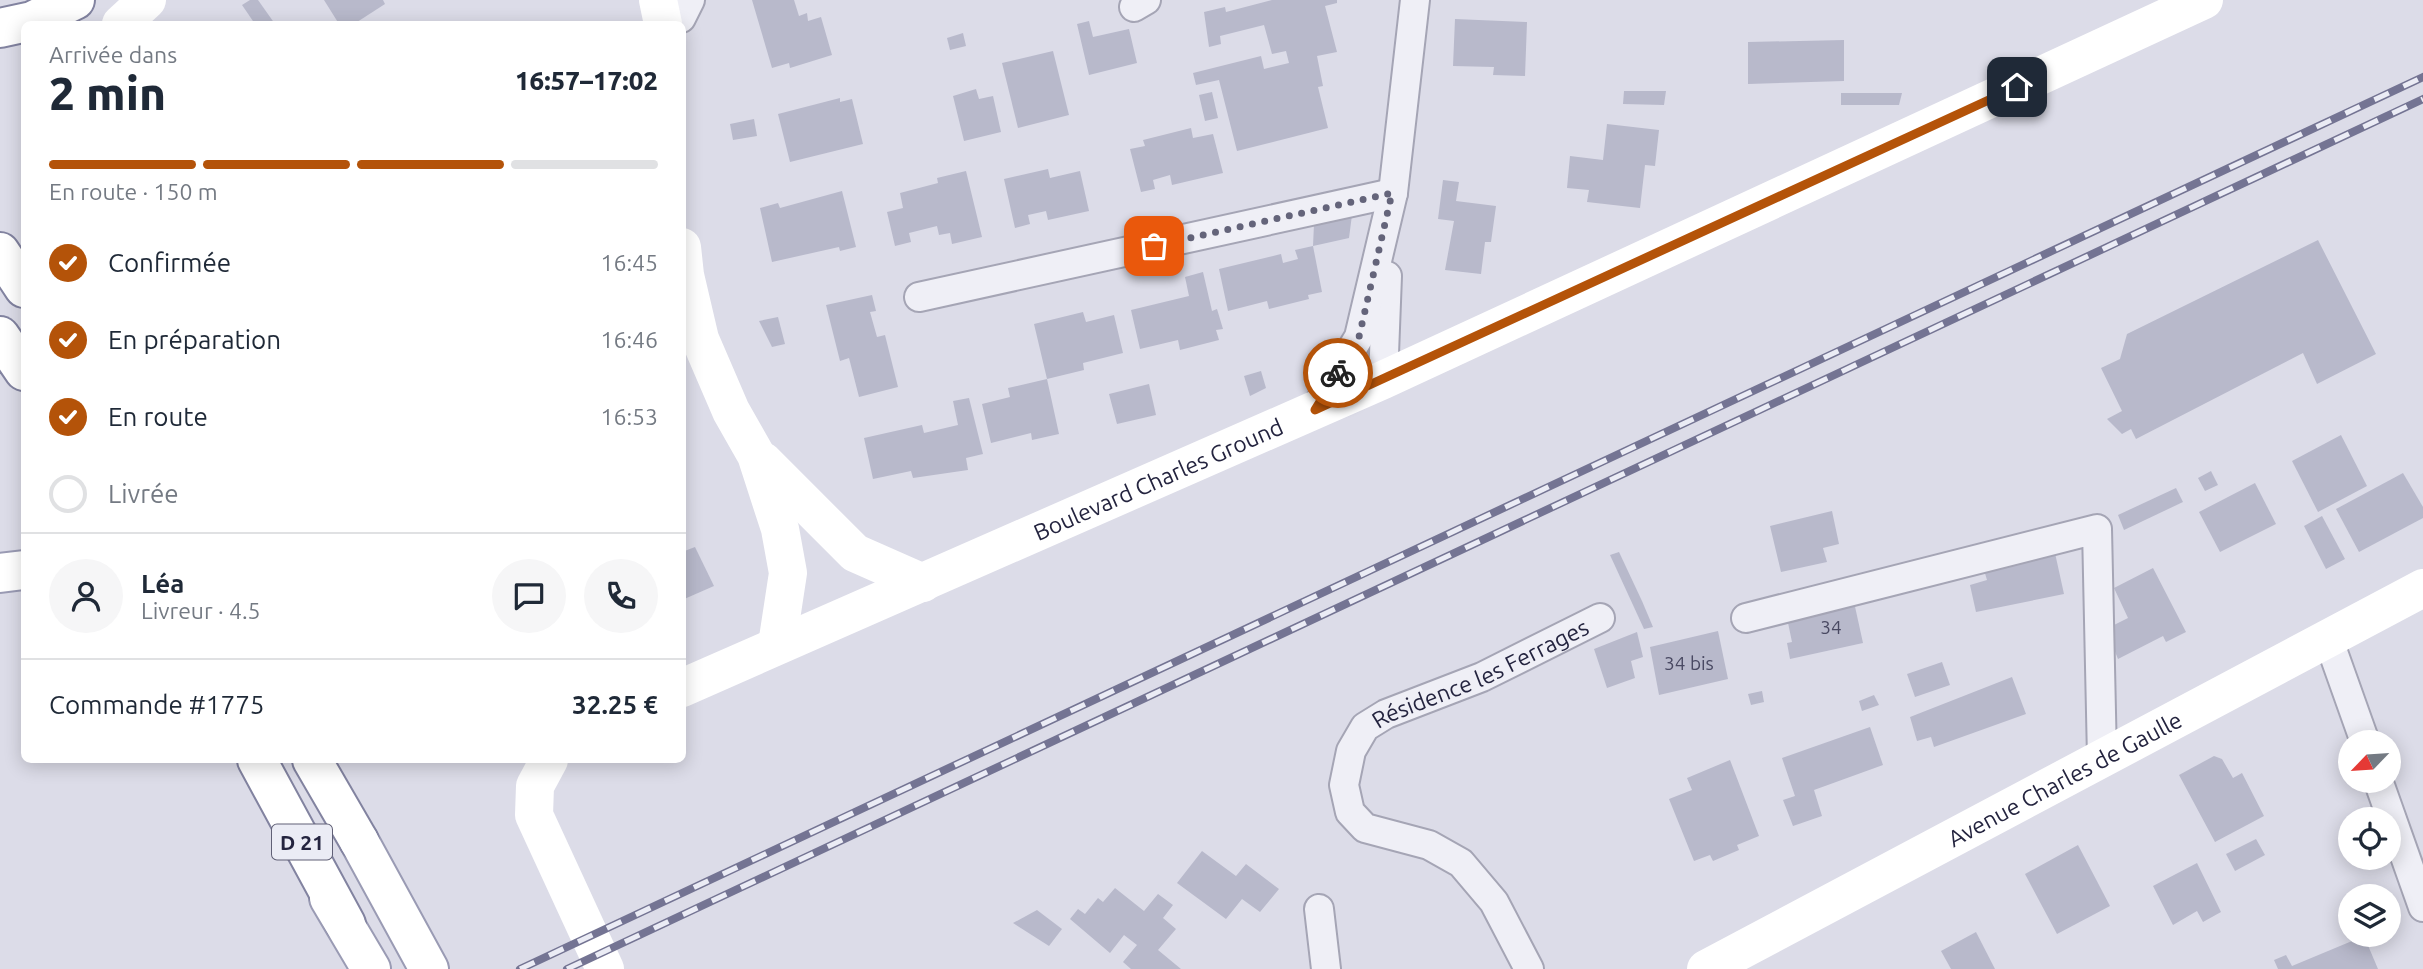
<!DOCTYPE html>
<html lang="fr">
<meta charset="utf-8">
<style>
:root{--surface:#fff;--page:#f6f6f7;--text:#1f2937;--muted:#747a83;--line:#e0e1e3;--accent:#b45309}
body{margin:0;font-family:Ubuntu,sans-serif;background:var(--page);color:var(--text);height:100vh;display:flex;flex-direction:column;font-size:26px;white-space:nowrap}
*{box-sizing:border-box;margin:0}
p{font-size:23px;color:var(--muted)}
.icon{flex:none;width:38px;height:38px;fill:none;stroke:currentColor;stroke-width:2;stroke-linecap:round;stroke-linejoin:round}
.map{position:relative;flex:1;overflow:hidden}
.sheet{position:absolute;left:21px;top:21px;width:665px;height:742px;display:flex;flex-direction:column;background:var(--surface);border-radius:10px;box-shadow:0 4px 18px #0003}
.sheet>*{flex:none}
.needle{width:46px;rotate:245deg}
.buttons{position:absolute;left:2338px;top:730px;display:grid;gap:14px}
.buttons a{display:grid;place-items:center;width:63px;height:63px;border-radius:50%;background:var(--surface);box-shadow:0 4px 18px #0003;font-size:35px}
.pin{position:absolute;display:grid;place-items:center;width:60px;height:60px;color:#fff;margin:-30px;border-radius:14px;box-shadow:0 4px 10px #0006}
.courier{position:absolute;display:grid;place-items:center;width:70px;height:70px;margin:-35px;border:5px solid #b45309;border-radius:50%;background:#fff;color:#222;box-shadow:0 2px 9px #0007}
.head em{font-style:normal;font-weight:800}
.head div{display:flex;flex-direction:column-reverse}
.head{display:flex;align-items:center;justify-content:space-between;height:119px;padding:0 28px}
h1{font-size:46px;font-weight:800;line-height:52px}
.bar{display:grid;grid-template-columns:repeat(4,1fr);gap:10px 7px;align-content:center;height:84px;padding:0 28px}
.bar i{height:9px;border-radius:5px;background:var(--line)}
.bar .on{background:var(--accent)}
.bar p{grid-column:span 4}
.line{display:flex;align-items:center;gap:18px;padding:0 28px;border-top:2px solid var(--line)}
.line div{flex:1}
.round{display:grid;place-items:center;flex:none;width:74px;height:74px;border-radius:37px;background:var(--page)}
ol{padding:0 28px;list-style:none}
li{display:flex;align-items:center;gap:21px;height:77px}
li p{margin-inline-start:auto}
li .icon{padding:7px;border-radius:50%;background:var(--accent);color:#fff;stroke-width:4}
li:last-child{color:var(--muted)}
li i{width:38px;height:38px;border:4px solid var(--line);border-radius:50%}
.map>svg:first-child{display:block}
</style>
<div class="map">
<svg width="2423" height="969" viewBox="0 0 2423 969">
<rect width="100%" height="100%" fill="#dcdce8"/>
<g fill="#b8b9cb">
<polygon points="250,0 258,0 275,24 255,24 242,5"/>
<polygon points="324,0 383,0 385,4 354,24 339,24"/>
<polygon points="752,0 794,0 799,16 807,13 808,21 821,17 832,55 790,68 789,63 772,68"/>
<polygon points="1272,0 1337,0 1337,3 1325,6 1337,52 1317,56 1323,86 1318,87 1328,128 1237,151 1219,80 1196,85 1193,73 1261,56 1264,69 1289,63 1286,51 1272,54 1264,25 1220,36 1221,44 1209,47 1204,12 1225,7 1226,12"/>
<polygon points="1455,19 1527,22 1525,76 1493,75 1494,67 1453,66"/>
<polygon points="1089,21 1093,37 1129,29 1137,63 1089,75 1077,24"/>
<polygon points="963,33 966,46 950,50 947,38"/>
<polygon points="1844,40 1844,81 1748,84 1748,42"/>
<polygon points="1053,51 1069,115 1018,128 1002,63"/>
<polygon points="976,89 979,99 993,96 1001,132 964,141 953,96"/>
<polygon points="1624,91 1666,91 1664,105 1623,104"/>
<polygon points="1212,92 1218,118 1205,121 1199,95"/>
<polygon points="1841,93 1902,93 1899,105 1841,105"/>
<polygon points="840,98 840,102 852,99 863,144 790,162 778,114"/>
<polygon points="754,119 757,136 733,140 730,124"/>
<polygon points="1607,124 1659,130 1655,166 1645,165 1640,208 1587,202 1589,190 1567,188 1570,156 1603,160"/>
<polygon points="1191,128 1193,138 1213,134 1223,173 1172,185 1170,175 1153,180 1155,189 1141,192 1130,149 1145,146 1143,140"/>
<polygon points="1048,169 1050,178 1080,171 1089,211 1048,220 1046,211 1028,215 1030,224 1015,228 1004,179"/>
<polygon points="966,171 982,237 952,244 950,233 939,235 937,226 909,233 911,242 895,246 887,212 903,208 900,193 938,183 937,178"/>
<polygon points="1443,180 1459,182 1456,201 1496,206 1491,242 1485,242 1481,274 1445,270 1454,221 1438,219"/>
<polygon points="842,191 856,247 840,251 839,247 772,262 760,208 778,203 780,208"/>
<polygon points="1352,215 1349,238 1313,246 1322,292 1308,295 1309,299 1269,309 1267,301 1228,311 1219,269 1281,254 1283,263 1298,259 1295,250 1313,246 1314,224"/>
<polygon points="2318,240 2376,354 2317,384 2303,353 2136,439 2131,429 2122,434 2107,419 2122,411 2101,368 2120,359 2127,334"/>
<polygon points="1203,272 1212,311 1217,309 1223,329 1216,330 1219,340 1180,350 1178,340 1140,349 1131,310 1189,296 1185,277"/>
<polygon points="872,295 876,311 870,312 877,337 885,335 898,387 859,397 849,358 840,361 826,305"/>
<polygon points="1083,312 1086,322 1114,315 1123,353 1083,363 1084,370 1047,379 1059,434 1032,440 1031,433 991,443 982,404 1010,397 1008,388 1047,379 1034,324"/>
<polygon points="778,317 785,344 772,347 759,321"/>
<polygon points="1261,371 1266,388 1250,396 1244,376"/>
<polygon points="1149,384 1156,415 1117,424 1109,394"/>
<polygon points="969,398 983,454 966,458 968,470 913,478 911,471 873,479 864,438 922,425 924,433 958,425 953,401"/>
<polygon points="2341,435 2367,486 2318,512 2292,461"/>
<polygon points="2211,471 2218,485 2205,491 2198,478"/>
<polygon points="2403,473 2423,507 2423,518 2359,552 2336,509"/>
<polygon points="2255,483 2276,524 2220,552 2199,512"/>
<polygon points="2176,488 2183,502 2124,530 2118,515"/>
<polygon points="1832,511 1839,544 1823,548 1827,562 1781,572 1770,526"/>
<polygon points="2322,516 2345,559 2326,569 2304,526"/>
<polygon points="695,547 714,586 682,600 682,552"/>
<polygon points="1619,552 1642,601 1653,627 1644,629 1610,555"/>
<polygon points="2055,553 2064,594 1976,612 1970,585 1987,580 1984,570"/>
<polygon points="2153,568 2186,632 2166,642 2163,636 2118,659 2106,629 2128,618 2114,588"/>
<polygon points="1854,602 1863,643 1790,659 1787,643 1792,642 1787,618"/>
<polygon points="1718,631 1728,679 1659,695 1650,647"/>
<polygon points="1637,632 1643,657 1631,661 1635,678 1607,688 1594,649"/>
<polygon points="1942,662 1950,685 1915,697 1907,674"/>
<polygon points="2012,677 2026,714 1934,747 1931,737 1917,741 1910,717"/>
<polygon points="1762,691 1764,702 1751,705 1748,694"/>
<polygon points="1874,695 1879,705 1862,711 1859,701"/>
<polygon points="1870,727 1883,765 1814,790 1822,816 1793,826 1783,800 1795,796 1782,758"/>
<polygon points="2214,756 2222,759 2233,778 2242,773 2264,816 2215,842 2179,775"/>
<polygon points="1730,760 1759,836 1737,845 1739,850 1713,861 1710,855 1694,861 1669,799 1692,790 1687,778"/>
<polygon points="2256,839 2265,855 2235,871 2226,854"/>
<polygon points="2078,845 2110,906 2057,934 2025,874"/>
<polygon points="1202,851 1236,876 1246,864 1279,889 1260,912 1242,899 1226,919 1177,883"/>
<polygon points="2197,863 2221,912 2203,922 2197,911 2173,925 2153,886"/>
<polygon points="1115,888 1144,911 1158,894 1173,905 1163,918 1176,929 1158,950 1181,969 1131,969 1123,962 1137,945 1124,935 1110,953 1070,919 1078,909 1085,914 1098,898 1103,902"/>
<polygon points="1037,910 1062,929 1049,946 1013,923"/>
<polygon points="1976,932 1995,969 1951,969 1941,951"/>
<polygon points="2364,936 2378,969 2278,969 2274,960 2286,955 2292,966"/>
</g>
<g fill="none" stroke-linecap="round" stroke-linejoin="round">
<defs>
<g id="street">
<polyline points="1134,7 1146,0"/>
<polyline points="681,18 690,0"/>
<polyline points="919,297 1393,193"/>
<polyline points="1383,380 1387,276"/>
<polyline points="1315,410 1359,337 1393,193 1415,0"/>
<polyline points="1746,618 2097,529 2102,758"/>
<polyline points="2328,638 2365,742"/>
<polyline points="2378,780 2423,907"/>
<polyline points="1319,909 1326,969"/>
<path id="s1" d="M1529,969L1494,902L1461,863L1429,845L1365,828L1350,812L1344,785L1351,751L1365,727L1386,714L1482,677L1600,618"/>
</g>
<g id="primary">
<polyline points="0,573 24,570"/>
<polyline points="359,841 429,969"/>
<polyline points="329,898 371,969"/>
</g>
<g id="highway">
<polyline points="0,28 32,21 75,0"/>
<polyline points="0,252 24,288"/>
<polyline points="0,336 24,371"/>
<polyline points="257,760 346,924"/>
<polyline points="312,760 359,841"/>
</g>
</defs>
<use href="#street" stroke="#a5a5b5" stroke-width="32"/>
<use href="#primary" stroke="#9a9bb4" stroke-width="42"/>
<use href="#highway" stroke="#8283a0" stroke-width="42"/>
<use href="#street" stroke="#efeff6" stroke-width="28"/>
<g stroke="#fff" stroke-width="38">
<polyline points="658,0 663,24"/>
<polyline points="121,24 147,0"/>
<polyline points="682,247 685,275 700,339 731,411 756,455 780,529 788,573 777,645"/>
<polyline points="763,461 855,553 923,583"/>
<path id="s2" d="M682,688L1383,380L2204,0"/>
<polyline points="549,760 535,786 534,815 605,969"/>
<path id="s3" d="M1706,969L2423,588"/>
</g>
<use href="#primary" stroke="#fff" stroke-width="38"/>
<use href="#highway" stroke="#fff" stroke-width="38"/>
<defs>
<g id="rail">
<polyline points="520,969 2423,77"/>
<polyline points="567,969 2423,99"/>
</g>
</defs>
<use href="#rail" stroke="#747493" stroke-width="8"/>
<use href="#rail" stroke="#ebecf5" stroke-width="5" stroke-dasharray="16" stroke-linecap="butt"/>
</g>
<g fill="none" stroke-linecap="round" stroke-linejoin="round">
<polyline stroke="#64647a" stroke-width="7" stroke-dasharray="0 12.6" points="1154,246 1392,193 1359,337 1338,373"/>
<polyline stroke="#b45309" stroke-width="9" points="1338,373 1315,410 2017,87"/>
</g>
<g text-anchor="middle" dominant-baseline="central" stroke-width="5" stroke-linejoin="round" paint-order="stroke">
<g font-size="19" fill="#494962">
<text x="1831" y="627">34</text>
<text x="1689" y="663">34 bis</text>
</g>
<rect fill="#ebecf5" stroke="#606076" stroke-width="2" x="272" y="824.5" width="60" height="35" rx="5"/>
<g font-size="21" font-weight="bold" fill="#24243f">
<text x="302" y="842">D 21</text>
</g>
<g font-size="23" fill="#24243f" stroke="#ebecf5">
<text stroke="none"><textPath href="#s2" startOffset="520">Boulevard Charles Ground</textPath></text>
<text stroke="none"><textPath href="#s1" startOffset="469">Résidence les Ferrages</textPath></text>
<text stroke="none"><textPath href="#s3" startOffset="406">Avenue Charles de Gaulle</textPath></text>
</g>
</g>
</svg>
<div class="buttons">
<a><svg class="needle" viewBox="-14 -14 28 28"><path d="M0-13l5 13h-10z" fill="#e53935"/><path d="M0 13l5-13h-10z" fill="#747a83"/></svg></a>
<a><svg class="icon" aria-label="locate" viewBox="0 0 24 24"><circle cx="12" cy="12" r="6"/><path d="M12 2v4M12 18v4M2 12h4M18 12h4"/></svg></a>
<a><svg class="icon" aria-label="layers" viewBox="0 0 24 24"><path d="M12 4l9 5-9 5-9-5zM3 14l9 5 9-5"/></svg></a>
</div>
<div class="pin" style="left:1154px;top:246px;background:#ea580c"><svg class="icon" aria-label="bag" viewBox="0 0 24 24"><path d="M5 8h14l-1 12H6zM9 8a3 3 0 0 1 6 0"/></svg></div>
<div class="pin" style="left:2017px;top:87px;background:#1f2937"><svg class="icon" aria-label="home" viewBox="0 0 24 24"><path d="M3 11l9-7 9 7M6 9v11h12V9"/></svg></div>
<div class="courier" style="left:1338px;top:373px"><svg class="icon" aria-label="bike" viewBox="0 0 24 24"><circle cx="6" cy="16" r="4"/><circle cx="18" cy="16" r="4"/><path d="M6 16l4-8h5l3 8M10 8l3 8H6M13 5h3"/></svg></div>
<section class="sheet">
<div class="head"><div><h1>2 min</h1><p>Arrivée dans</p></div><em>16:57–17:02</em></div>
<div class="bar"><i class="on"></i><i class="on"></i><i class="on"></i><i></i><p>En route · 150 m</p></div>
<ol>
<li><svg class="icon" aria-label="check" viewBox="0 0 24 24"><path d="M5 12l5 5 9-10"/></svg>Confirmée<p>16:45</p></li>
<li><svg class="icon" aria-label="check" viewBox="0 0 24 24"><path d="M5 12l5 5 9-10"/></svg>En préparation<p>16:46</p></li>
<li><svg class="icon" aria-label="check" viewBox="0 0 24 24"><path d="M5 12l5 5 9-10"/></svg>En route<p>16:53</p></li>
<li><i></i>Livrée</li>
</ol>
<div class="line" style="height:126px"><a class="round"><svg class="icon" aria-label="person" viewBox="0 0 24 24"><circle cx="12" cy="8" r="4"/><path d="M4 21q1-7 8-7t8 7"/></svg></a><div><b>Léa</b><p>Livreur · 4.5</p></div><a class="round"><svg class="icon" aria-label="chat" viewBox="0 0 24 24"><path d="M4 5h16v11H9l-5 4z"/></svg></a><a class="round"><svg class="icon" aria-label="phone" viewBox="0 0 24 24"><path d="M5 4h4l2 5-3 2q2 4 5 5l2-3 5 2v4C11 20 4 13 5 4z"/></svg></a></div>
<div class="line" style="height:91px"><div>Commande #1775</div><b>32.25 €</b></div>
</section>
</div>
